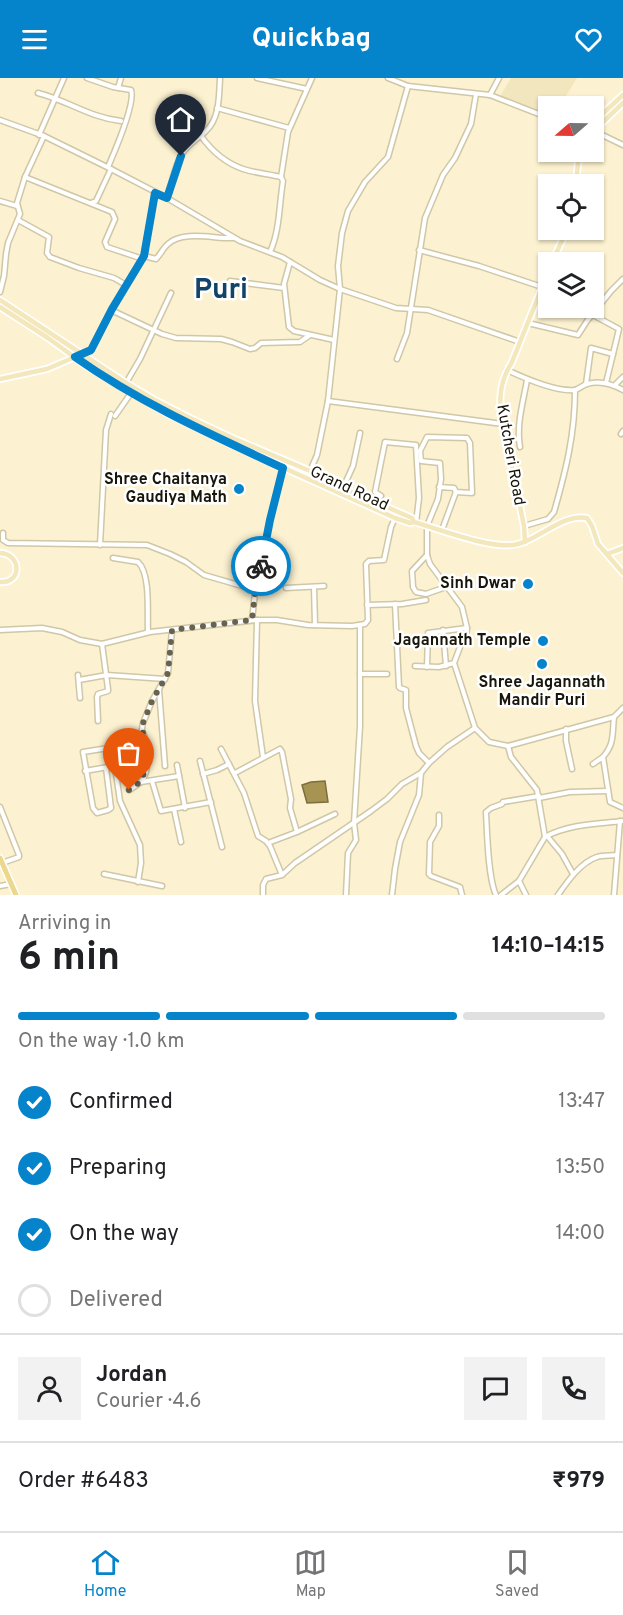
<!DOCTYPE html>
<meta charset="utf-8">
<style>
:root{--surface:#fff;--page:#f2f2f2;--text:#202124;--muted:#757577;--line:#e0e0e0;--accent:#0583cb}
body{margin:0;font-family:Overpass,sans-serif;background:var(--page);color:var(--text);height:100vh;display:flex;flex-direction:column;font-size:22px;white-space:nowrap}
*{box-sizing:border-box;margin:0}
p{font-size:20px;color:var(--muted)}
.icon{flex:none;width:33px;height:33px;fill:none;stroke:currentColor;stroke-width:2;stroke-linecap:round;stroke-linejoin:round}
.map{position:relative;height:817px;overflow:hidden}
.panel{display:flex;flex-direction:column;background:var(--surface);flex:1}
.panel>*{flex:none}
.needle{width:39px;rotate:250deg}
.tools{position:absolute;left:538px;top:18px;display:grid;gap:12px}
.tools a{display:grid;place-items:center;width:66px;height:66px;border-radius:0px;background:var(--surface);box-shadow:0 2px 4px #0004;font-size:30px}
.pin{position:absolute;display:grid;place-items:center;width:51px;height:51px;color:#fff;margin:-62px -26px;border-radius:50% 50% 50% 0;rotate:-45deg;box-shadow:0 0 6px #0007}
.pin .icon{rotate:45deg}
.courier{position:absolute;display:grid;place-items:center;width:60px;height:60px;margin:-30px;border:4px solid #0583cb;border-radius:50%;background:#fff;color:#222;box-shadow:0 2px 8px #0007}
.head em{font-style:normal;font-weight:700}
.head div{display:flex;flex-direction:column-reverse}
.head{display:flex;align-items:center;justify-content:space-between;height:102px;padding:0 18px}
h1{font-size:39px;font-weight:700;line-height:45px}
.bar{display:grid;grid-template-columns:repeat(4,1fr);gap:9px 6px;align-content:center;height:72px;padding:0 18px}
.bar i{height:8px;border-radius:4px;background:var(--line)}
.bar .current{background:var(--accent)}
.bar p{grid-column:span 4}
.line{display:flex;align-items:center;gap:15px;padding:0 18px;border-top:2px solid var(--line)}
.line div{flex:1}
.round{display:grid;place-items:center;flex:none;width:63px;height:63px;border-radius:0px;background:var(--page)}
ol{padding:0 18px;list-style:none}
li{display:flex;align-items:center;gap:18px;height:66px}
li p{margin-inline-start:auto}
li .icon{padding:6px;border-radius:50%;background:var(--accent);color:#fff;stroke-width:4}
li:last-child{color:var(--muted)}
li i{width:33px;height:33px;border:3px solid var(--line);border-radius:50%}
header{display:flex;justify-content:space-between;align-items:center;height:78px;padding:0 18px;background:var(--accent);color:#fff;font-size:27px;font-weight:700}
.tab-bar{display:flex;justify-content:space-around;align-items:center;height:84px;border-top:2px solid var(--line);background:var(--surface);font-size:16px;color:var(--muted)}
.tab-bar a{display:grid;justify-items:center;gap:3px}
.tab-bar .current{color:var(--accent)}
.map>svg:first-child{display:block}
</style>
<header><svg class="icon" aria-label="menu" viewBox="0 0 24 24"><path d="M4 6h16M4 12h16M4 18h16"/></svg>Quickbag<svg class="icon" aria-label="heart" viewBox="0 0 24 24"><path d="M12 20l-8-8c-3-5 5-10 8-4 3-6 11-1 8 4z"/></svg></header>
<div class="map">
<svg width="623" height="817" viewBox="0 0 623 817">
<rect width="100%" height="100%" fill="#fcf2d1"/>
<polygon fill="#f2e6be" points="511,0 577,0 560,28 549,28 549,39 499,20"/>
<polygon fill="#a79453" stroke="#7c6e3d" stroke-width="1.5" points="325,703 328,724 307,725 302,707 311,704"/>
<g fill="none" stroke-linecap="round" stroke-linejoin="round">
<defs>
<g id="minor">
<path d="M87,0L113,9L131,12C136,25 114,75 108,89"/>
<polyline points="257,0 307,11"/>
<polyline points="388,0 408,8 490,17 549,40"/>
<polyline points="118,10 121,0"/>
<path d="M38,15C69,23 88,39 121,43"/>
<polyline points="490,17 499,0"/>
<polyline points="217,30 289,50"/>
<polyline points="0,42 44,58 111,91 167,120 240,163 282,179 320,202 340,211 396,230 428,232 520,264"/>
<polyline points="594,53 623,67"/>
<polyline points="39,57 64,0"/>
<path d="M201,58C211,72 226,85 243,91C255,95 269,96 281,99"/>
<polyline points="25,99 112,134 115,141 105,164 107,169 143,181"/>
<path d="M167,120C172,106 174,88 182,76C188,66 198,61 206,53C220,40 219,17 220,0"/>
<polyline points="0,123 17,128"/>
<polyline points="91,125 96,123 111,91"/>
<polyline points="18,142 49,159 47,175 50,179 79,190 114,200 126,207"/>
<polyline points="419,172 479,188 542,209"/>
<path d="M270,174C280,152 279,127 283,103L281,99L288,54L312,0"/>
<path d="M144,178L156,181C161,176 163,170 168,166C183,152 215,161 233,160"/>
<polyline points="290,184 284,206 289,249 294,253 334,262"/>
<polyline points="230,203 284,210"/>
<polyline points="0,214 4,198 6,176 8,165 20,136 17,125 25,99 44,58"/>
<polyline points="111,232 162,256 176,260 221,261 232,264 250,271 255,270 261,265 300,264 310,257"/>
<polyline points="593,237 619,251 606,305"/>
<polyline points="528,245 578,257 587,243 611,213 623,201"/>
<polyline points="83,277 91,272 112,231 144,178 155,115"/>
<polyline points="397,281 407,255 425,140 443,97 455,80 471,46 476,16"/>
<path d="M507,292C524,300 556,314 575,312C579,311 583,307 587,306C600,302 612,306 623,312"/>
<polyline points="126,305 140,281 171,215"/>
<polyline points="586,306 591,270 613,276"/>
<polyline points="615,307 623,299"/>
<polyline points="328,323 503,346"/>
<polyline points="115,338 131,315"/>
<polyline points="621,356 623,353"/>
<path d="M520,369C516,347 523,325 527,302"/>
<polyline points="310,393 317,377 328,323 340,211 338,188 342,155 348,133 365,104 388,79 408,8"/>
<polyline points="439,409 454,410 456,414 472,415 470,365 467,360 427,359 420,373 421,383 440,385 441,401 438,421 427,448 427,477 430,486 462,529 467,550 466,559 460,569 454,585 475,650 489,664 508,668 614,639 623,630"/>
<polyline points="343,410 353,388 360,355"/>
<polyline points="381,418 375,414 385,364 416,367 419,420 416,445"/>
<path d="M524,448L548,441L554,434C566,392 575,356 575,312"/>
<polyline points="442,452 456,414"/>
<polyline points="3,455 3,462 8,465 147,467 170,476 186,484 204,497 256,512"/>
<polyline points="100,467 106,352 111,336"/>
<polyline points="427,477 412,493 413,509 416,514 426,516 446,509"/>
<path d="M113,480L138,484C151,496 147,536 148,554"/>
<polyline points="314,509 315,547"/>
<polyline points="286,510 324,508"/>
<polyline points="395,526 399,609 400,610 406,612 406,630 416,668 419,675 429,685"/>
<polyline points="367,527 402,526 426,522"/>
<polyline points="252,542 255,515 270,442 283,390"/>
<polyline points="257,542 255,623 263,679"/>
<polyline points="0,552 42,550 62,554 80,562 102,566 150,554 257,542 277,542 308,547 352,548 365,546 368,542 366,486 369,483 384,482 391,449 395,440"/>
<polyline points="443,552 446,588"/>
<polyline points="415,588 439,589 454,585"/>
<polyline points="427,589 428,555 467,550"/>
<polyline points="360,596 387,596"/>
<polyline points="78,597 80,620"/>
<polyline points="79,602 107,597 165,601"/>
<polyline points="159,612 165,688"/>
<polyline points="98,643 97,619 98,616 108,613 108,611 102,566"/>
<polyline points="566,651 566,663 572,691"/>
<polyline points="508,668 511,679 537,712 545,759 519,803 526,817"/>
<polyline points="221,671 244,715 258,758 266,763 270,768 282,797"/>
<path d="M603,679C615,665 612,656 614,639"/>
<polyline points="200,683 222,769"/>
<polyline points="593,686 603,679 610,724 623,730"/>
<polyline points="177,687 185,730"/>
<polyline points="115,689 120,723 140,767 141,785 138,804"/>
<polyline points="106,690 111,730 108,732 97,735 93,730 83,674 140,665"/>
<polyline points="85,693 136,684 143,645 152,623 168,595 172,552"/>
<polyline points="235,695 280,671 282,674 291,721 290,730 297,754 335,736"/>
<polyline points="203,696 217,692 229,686"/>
<polyline points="152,703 161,733 211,724"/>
<polyline points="141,704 179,698"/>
<path d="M129,712C133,710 137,707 141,704C151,692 148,666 142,652"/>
<polyline points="539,720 570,714 608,713"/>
<polyline points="0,729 19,777 19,779 2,785"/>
<polyline points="174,731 181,764"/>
<polyline points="439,737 439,748 430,764 429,796 431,798 460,809 462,817"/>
<polyline points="547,758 562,776 573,796"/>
<path d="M545,759C569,746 597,746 623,743"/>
<polyline points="268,765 297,754"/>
<polyline points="104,796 162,808"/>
<polyline points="0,808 11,806"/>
<polyline points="263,817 263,807 266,801 282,797 295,785 371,733 387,721 402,706 421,695 429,685 447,669 475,650"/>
<polyline points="346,817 348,775 356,762 354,745 360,648 360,547"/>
<polyline points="392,817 395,791 400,764 419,717 421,695"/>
<path d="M496,817C488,801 487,754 486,734L491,730L502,726L503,724L539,718"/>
<polyline points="501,817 519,803"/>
<path d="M558,817C567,804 581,784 597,779C603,777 611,778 617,777"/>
<polyline points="614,817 620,743"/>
</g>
<g id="major">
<polyline points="595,47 602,45 623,25"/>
<polyline points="594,48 597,41 623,17"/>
<polyline points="576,106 579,74"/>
<polyline points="552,184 567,152"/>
<polyline points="0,222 126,305 153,321 190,340 237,362 310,393 343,410 412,440 414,444"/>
<path d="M0,229L48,260L88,289L170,337L226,364L395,440L410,445L414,444C439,451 495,473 518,466C539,461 564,435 587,440L592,448L598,466L623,495"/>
<polyline points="0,301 47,291 75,279"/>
<path d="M525,464L524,448L502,339C498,320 501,301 512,284L549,192"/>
<path d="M0,475C22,476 22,506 0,504"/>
<polyline points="607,476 623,470"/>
</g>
<polyline id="highway" points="0,780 16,817"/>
</defs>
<use href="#minor" stroke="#d0c7a7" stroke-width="7"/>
<use href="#major" stroke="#fff" stroke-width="8"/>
<use href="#highway" stroke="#fff" stroke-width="8"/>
<use href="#minor" stroke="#fff" stroke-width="4"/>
<use href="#major" stroke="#f4e7bb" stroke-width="4.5"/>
<use href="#highway" stroke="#ecd78d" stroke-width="5"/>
</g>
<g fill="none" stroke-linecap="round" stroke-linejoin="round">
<polyline stroke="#68624f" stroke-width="6" stroke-dasharray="0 10.8" points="129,712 140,704 147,689 145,661 142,652 143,645 152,623 168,595 172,552 252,542 255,515 261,488"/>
<path stroke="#0583cb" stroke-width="8" d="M181,78L167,120L155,115L144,178L112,231L91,272L75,279C140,325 212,357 283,390L270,442L261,488"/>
</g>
<g fill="#0583cb" stroke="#fff" stroke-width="2">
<circle cx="239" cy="411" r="6"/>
<circle cx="528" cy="506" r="6"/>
<circle cx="543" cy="563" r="6"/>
<circle cx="542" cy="586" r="6"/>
</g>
<g text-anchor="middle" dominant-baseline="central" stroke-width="5" stroke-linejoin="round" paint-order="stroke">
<g font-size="16" fill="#181509" stroke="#fff">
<text transform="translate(510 377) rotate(80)">Kutcheri Road</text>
<text transform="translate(349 411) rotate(25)">Grand Road</text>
</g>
<g font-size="16" font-weight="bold" fill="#181509" stroke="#fff" text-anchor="end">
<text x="227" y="402">Shree Chaitanya<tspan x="227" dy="18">Gaudiya Math</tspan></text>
<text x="516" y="506">Sinh Dwar</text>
<text x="531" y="563">Jagannath Temple</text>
<text x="542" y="605" text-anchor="middle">Shree Jagannath<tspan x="542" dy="18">Mandir Puri</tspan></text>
</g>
<g font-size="28" font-weight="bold" fill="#114467" stroke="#fff">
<text x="221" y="213">Puri</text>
</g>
</g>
</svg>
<div class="tools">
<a><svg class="needle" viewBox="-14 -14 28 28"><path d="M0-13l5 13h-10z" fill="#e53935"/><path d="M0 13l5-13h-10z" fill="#757577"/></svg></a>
<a><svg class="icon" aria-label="locate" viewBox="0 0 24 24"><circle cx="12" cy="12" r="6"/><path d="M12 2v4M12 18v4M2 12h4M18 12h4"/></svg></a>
<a><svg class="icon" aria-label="layers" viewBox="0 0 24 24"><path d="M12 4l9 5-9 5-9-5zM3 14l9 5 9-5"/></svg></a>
</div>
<div class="pin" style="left:129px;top:712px;background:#ea580c"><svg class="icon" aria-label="bag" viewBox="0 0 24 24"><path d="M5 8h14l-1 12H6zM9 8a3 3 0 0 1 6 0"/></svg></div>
<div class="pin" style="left:181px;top:78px;background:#1f2937"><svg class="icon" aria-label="home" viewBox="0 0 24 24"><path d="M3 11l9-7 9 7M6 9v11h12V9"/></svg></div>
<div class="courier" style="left:261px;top:488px"><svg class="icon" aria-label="bike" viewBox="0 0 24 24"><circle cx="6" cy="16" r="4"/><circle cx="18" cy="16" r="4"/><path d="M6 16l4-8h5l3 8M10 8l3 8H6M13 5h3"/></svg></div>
</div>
<section class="panel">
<div class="head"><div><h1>6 min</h1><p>Arriving in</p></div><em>14:10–14:15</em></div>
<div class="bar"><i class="current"></i><i class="current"></i><i class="current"></i><i></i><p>On the way · 1.0 km</p></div>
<ol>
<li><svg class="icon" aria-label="check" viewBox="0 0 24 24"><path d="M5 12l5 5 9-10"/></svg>Confirmed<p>13:47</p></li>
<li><svg class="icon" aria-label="check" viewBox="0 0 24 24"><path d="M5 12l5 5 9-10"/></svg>Preparing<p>13:50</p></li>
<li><svg class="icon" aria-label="check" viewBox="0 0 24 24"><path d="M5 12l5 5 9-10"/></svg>On the way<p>14:00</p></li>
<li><i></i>Delivered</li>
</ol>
<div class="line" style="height:108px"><a class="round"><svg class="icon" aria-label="person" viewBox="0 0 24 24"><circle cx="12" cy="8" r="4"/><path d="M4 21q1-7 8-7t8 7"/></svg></a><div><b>Jordan</b><p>Courier · 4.6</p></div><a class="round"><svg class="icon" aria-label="chat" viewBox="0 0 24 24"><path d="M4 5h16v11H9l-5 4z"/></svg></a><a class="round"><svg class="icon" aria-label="phone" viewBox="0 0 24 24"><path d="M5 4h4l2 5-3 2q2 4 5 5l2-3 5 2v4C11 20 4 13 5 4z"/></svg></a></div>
<div class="line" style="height:78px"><div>Order #6483</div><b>₹979</b></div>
</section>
<nav class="tab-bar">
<a class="current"><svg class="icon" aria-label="home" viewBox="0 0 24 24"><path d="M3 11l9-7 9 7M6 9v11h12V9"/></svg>Home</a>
<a><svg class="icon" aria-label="map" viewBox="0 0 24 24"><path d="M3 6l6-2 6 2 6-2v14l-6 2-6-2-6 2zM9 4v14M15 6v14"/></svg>Map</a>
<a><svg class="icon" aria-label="saved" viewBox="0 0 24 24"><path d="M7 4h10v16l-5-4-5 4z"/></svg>Saved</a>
</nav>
